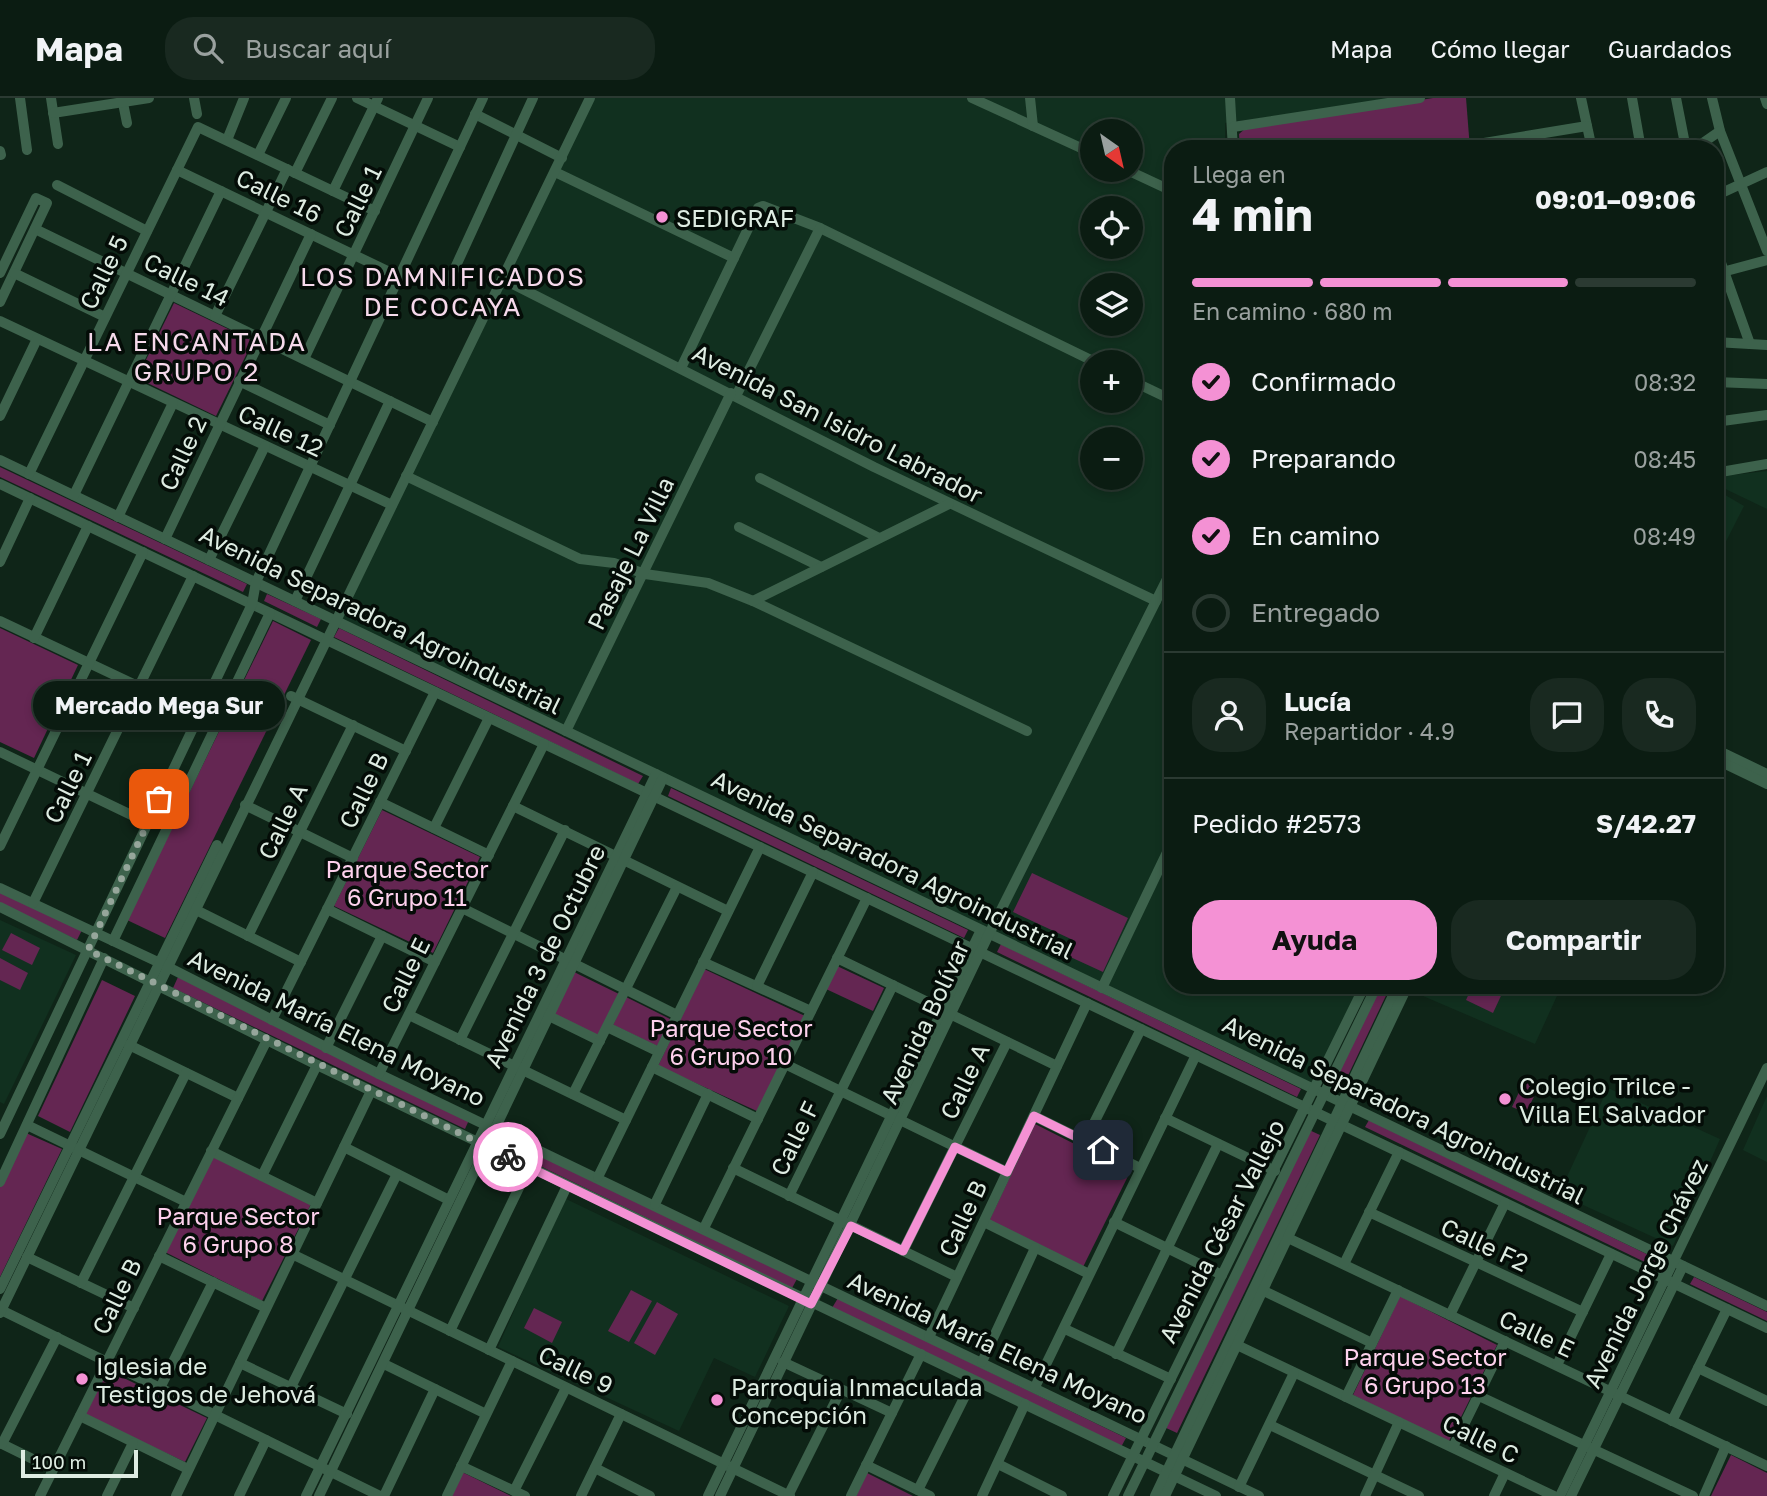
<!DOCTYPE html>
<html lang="es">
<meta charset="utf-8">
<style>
:root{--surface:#0b1c12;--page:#192920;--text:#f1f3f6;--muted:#9aa19f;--line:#2b3a32;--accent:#f491d4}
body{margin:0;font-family:"Golos Text",sans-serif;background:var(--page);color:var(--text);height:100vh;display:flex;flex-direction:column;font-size:26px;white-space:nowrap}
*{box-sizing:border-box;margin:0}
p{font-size:23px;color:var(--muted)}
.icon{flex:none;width:38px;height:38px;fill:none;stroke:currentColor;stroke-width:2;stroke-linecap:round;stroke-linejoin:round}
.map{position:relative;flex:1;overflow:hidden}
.drawer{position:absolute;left:1164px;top:42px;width:560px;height:854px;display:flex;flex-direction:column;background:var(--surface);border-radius:28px;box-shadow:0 4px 10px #0003,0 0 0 2px var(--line)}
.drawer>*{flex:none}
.needle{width:46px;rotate:146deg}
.fabs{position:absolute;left:1080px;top:21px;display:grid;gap:14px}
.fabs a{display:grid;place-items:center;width:63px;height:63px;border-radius:50%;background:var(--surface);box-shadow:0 4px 10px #0003,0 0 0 2px var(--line);font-size:35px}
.scale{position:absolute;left:21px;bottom:18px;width:117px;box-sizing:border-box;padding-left:7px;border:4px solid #deece2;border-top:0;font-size:19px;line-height:24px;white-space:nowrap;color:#deece2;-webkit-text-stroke:5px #040c07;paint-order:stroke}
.pin{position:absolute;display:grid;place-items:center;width:60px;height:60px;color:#fff;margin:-30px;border-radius:14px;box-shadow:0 4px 10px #0006}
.courier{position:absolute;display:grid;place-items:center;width:70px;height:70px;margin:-35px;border:5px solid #f491d4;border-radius:50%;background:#fff;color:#222;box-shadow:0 2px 9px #0007}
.bubble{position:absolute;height:49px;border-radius:24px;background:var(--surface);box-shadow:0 4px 10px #0003,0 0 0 2px var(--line);font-size:23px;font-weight:700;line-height:49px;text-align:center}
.head em{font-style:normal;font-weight:700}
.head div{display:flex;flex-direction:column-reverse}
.head{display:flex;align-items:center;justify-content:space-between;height:119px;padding:0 28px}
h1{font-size:46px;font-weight:700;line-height:52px}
.bar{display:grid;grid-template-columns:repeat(4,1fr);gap:10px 7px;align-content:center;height:84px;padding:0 28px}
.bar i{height:9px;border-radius:5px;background:var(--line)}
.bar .active{background:var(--accent)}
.bar p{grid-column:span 4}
.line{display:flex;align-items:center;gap:18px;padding:0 28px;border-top:2px solid var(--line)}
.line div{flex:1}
.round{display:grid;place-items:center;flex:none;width:74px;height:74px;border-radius:28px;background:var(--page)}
ol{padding:0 28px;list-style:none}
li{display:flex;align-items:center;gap:21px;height:77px}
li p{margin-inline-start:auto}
li .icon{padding:7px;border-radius:50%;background:var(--accent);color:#111;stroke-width:4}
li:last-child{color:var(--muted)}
li i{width:38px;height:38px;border:4px solid var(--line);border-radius:50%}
.button{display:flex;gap:14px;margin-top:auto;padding:14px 28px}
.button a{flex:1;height:80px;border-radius:28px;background:var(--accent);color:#111;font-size:28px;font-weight:700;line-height:80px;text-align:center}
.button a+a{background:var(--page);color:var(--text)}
header{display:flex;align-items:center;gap:42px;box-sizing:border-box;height:98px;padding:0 35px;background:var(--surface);border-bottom:2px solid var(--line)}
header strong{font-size:33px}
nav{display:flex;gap:38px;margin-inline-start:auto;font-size:24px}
.search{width:490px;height:63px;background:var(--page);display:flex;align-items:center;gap:18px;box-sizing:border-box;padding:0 24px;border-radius:28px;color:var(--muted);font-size:26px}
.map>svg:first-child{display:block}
</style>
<header>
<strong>Mapa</strong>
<div class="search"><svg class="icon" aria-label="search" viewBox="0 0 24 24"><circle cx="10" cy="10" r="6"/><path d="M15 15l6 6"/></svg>Buscar aquí</div>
<nav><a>Mapa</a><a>Cómo llegar</a><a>Guardados</a></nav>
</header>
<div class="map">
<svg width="1767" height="1398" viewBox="0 0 1767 1398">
<rect width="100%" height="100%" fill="#0f2518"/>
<g fill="#11301f" fill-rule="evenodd">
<path d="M589,0H1407L1225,25V51H1172V887H1361L1314,986L336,519ZM1092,33H1130V72H1092ZM1092,110H1130V149H1092ZM1092,187H1130V226H1092ZM1092,264H1130V303H1092ZM1092,341H1130V380H1092Z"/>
<polygon points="1767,373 1767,411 1715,386 1715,379"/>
<polygon points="1715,391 1744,408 1715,465"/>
<polygon points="0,822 76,857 4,1006 0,1004"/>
<polygon points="1420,887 1562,887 1535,946 1416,895"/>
<polygon points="1608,990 1720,1041 1673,1148 1559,1096"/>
<polygon points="1767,998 1767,1064 1743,1052"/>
<polygon points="564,1100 789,1208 755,1279 714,1260 679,1333 498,1249"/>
</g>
<g fill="#642652">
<polygon points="1433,0 1466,0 1470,51 1240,51 1239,36 1246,30"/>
<polygon points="174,205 253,243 216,318 137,280"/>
<polygon points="0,369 247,486 243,494 0,379"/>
<polygon points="267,496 321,521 317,529 264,503"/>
<polygon points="273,523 311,542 165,840 127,822"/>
<polygon points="0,530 78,567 34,660 0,644"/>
<polygon points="339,530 643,678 638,686 334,539"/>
<polygon points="671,690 968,832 964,840 668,698"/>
<polygon points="382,712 480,759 433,855 334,808"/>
<polygon points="1032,775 1128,820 1103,874 1066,857 1073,842 1013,814"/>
<polygon points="0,793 82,832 77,842 0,805"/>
<polygon points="11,835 40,850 32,867 2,852"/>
<polygon points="1001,846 1301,991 1297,999 997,854"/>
<polygon points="0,860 28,875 20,892 0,882"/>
<polygon points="837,868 884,890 873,913 826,891"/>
<polygon points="704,871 805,918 759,1014 658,968"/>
<polygon points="574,874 619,896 598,939 553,917"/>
<polygon points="178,879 469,1022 465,1031 173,890"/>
<polygon points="102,882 135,898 70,1034 38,1018"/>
<polygon points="1379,887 1391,887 1345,984 1335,979"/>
<polygon points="1473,887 1506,887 1493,915 1466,902"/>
<polygon points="626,899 672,922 659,949 613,927"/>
<polygon points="1526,979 1540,986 1526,1015 1512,1009"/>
<polygon points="1369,1022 1657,1161 1653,1168 1365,1029"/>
<polygon points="1035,1026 1130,1074 1083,1169 989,1123"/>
<polygon points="1307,1031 1320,1037 1177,1335 1164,1329"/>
<polygon points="26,1035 62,1051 0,1179 0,1089"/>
<polygon points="509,1042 797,1181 792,1190 505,1051"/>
<polygon points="213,1058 311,1106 262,1203 165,1154"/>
<polygon points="1694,1179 1767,1214 1767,1223 1690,1186"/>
<polygon points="631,1192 652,1203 629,1244 608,1233"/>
<polygon points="1400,1198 1497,1247 1448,1345 1353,1297"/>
<polygon points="838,1200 1126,1340 1121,1349 832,1210"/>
<polygon points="657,1204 678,1216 655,1257 634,1245"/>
<polygon points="534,1210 562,1224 552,1245 524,1230"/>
<polygon points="107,1272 207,1320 185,1364 85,1317"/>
<polygon points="1731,1357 1767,1375 1767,1398 1711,1398"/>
<polygon points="462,1374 511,1398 451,1398"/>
<polygon points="867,1375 913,1398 856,1398"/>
</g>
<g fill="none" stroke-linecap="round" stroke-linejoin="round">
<g stroke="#3d624c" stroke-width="10">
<polyline points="20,0 27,52"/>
<polyline points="51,0 58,46"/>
<polyline points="122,0 127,25"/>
<polyline points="194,0 197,16"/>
<polyline points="357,0 460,49"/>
<polyline points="972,0 1092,55"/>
<polyline points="1030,0 1033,28"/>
<polyline points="1230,0 1233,51"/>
<polyline points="1581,0 1592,51"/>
<polyline points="1632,0 1641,51"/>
<polyline points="1676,0 1686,51"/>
<polyline points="1712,0 1720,33 1767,153"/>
<polyline points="1765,0 1767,6"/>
<polyline points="53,15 149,0"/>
<polyline points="475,16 562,60"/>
<polyline points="1233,29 1420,0"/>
<polyline points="227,42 244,0"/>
<polyline points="1472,47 1587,28"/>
<polyline points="1694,51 1720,33"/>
<polyline points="0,53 1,57"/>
<polyline points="258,57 286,0"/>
<polyline points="177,72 400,179"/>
<polyline points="1127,72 1172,93"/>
<polyline points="555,74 734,160"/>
<polyline points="295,75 332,0"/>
<polyline points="57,87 147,133"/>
<polyline points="333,93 378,0"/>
<polyline points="1715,98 1767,74"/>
<polyline points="35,131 433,324"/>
<polyline points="1715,148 1750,246"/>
<polyline points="0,175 36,100 47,105 0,204"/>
<polyline points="14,175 105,219"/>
<polyline points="1715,176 1767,162"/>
<polyline points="503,181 874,369 1156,503"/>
<polyline points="449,183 533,0"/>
<polyline points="215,218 287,71"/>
<polyline points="0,223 392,407"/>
<polyline points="1715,244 1767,247"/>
<polyline points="304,261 428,0"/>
<polyline points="681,270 758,110 763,108 820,130 1095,264"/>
<polyline points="1130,282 1172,302"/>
<polyline points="239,283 330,327"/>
<polyline points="1715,284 1767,286"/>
<polyline points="736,298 820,130"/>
<polyline points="0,318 37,241"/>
<polyline points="1715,324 1767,317"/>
<polyline points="0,362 1767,1208"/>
<polyline points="1715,375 1767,366"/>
<polyline points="29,376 198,29 375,113"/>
<polyline points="406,378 580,461 614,465 645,476 708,485 753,503 1027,633"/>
<polyline points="760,380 879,440"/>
<polyline points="0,386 1767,1230"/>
<polyline points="74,397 221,93"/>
<polyline points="118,419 173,305"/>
<polyline points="739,429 821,469"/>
<polyline points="165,441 311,136"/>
<polyline points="209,462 265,348"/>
<polyline points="0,464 30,400"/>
<polyline points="295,503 390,303"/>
<polyline points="753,503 949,406"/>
<polyline points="0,523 199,617"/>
<polyline points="34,540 88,428"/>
<polyline points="291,598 406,653"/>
<polyline points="566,633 731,295"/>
<polyline points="1715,651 1767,676"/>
<polyline points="0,654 148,725"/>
<polyline points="1715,661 1767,686"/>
<polyline points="380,704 489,757"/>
<polyline points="245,707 353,760"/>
<polyline points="513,708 728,813"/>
<polyline points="434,730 489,620"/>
<polyline points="0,748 143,454"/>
<polyline points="0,790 160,865 379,976 1259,1398"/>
<polyline points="33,805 193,478"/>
<polyline points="0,809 317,967 1216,1398"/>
<polyline points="462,810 677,917"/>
<polyline points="194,811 301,864"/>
<polyline points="327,811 435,864"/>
<polyline points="248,838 353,627"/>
<polyline points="113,843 270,515"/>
<polyline points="837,860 942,911"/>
<polyline points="703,864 811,913"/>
<polyline points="757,888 813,774"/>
<polyline points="1102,890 1172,744"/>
<polyline points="950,916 1057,968"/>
<polyline points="409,917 626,1022"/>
<polyline points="549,918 600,943"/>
<polyline points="272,922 435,594"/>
<polyline points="607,929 659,954"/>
<polyline points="460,942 565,732"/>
<polyline points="129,947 238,1000"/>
<polyline points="326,950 382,838"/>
<polyline points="785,966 1007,1074"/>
<polyline points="652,969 758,1021"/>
<polyline points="379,976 544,646"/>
<polyline points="573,996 677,789"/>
<polyline points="1034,1018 1140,1070"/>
<polyline points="1165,1020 1275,1073"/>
<polyline points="27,1027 186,1104"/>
<polyline points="0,1036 252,506 256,484 483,0"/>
<polyline points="1085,1043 1141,931"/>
<polyline points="344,1049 449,1102"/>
<polyline points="211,1053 317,1105"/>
<polyline points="733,1070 957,1179"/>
<polyline points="262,1078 317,967"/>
<polyline points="598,1079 760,749"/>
<polyline points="0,1084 104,860"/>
<polyline points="789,1098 893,887"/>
<polyline points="655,1106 708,996"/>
<polyline points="1369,1114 1583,1214"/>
<polyline points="984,1124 1089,1176"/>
<polyline points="1114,1124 1222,1177"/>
<polyline points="704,1130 867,800"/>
<polyline points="1288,1140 1767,1368"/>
<polyline points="903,1153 1007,944"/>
<polyline points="292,1156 790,1398"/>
<polyline points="159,1158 266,1210"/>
<polyline points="27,1159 134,1210"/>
<polyline points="1344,1166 1399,1054"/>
<polyline points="81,1185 186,975"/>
<polyline points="0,1191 217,747"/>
<polyline points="1264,1193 1372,1245"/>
<polyline points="1,1212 380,1398"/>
<polyline points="0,1215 590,0"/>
<polyline points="1450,1217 1505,1105"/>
<polyline points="1065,1231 1171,1281"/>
<polyline points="450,1233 529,1069"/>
<polyline points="929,1239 1087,905"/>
<polyline points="1237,1247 1554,1398"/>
<polyline points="489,1252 567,1088"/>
<polyline points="1116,1256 1218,1046"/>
<polyline points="783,1264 892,1315"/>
<polyline points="982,1264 1035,1150"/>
<polyline points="240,1265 347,1316"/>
<polyline points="384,1266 486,1316"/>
<polyline points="1557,1267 1611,1156"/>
<polyline points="1698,1270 1767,1303"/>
<polyline points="291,1289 397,1076"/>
<polyline points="1035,1289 1196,957"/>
<polyline points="160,1290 213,1184"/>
<polyline points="1479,1298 1693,1398"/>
<polyline points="1346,1299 1398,1192"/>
<polyline points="80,1318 188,1371"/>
<polyline points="1672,1323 1727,1211"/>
<polyline points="1270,1327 1419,1398"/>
<polyline points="0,1345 53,1371"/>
<polyline points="2,1346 57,1239"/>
<polyline points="1453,1349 1505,1243"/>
<polyline points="998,1366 1062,1398"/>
<polyline points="866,1367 930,1398"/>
<polyline points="461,1368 525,1398"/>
<polyline points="595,1370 650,1398"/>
<polyline points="1239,1389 1294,1275"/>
<polyline points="918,1392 973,1282"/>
<polyline points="514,1393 566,1290"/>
<polyline points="40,1398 267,942"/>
<polyline points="107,1398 133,1345"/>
<polyline points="176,1398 371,993"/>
<polyline points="239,1398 266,1342"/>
<polyline points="306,1398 656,676"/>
<polyline points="319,1398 663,680"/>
<polyline points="384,1398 435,1291"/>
<polyline points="447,1398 512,1263"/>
<polyline points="581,1398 621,1316"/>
<polyline points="708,1398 981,832"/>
<polyline points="720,1398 989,836 1172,471"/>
<polyline points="788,1398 841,1292"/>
<polyline points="851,1398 921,1256"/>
<polyline points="982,1398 1025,1306"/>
<polyline points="1113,1398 1365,887"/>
<polyline points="1128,1398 1377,887"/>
<polyline points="1155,1398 1398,887"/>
<polyline points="1165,1398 1408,887"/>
<polyline points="1365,1398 1399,1324"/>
<polyline points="1494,1398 1505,1375"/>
<polyline points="1560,1398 1767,970"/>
<polyline points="1571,1398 1683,1168"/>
<polyline points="1704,1398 1726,1348"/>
</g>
</g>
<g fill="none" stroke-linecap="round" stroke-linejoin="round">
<polyline stroke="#96a69b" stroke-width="7" stroke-dasharray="0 12.6" points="159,701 88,852 508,1059"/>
<polyline stroke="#f491d4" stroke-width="9" points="508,1059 811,1206 851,1128 903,1153 955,1049 1007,1074 1034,1018 1103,1052"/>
</g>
<g fill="#f491d4" stroke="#040c07" stroke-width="2.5">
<circle cx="662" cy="119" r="7"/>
<circle cx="1505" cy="1001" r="7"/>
<circle cx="82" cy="1281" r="7"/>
<circle cx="717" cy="1302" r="7"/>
</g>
<g text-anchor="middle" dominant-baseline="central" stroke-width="7" stroke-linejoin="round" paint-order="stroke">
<g font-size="24" fill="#deece2" stroke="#040c07">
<text transform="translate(279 97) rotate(26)">Calle 16</text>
<text transform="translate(357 103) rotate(-64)">Calle 1</text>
<text transform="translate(103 174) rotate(-64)">Calle 5</text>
<text transform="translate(187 181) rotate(26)">Calle 14</text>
<text transform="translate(838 325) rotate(27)">Avenida San Isidro Labrador</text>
<text transform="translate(281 332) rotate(25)">Calle 12</text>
<text transform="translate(182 355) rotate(-65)">Calle 2</text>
<text transform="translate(630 455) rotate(-64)">Pasaje La Villa</text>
<text transform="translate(381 521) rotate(26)">Avenida Separadora Agroindustrial</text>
<text transform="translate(67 689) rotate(-64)">Calle 1</text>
<text transform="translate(363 692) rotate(-64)">Calle B</text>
<text transform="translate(282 723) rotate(-64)">Calle A</text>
<text transform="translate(893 766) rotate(26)">Avenida Separadora Agroindustrial</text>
<text transform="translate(544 858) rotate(-64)">Avenida 3 de Octubre</text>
<text transform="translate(405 877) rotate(-64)">Calle E</text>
<text transform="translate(924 924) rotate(-65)">Avenida Bolívar</text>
<text transform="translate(337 929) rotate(26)">Avenida María Elena Moyano</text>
<text transform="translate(964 983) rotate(-64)">Calle A</text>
<text transform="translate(1404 1011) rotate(26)">Avenida Separadora Agroindustrial</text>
<text transform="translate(794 1040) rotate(-64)">Calle F</text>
<text transform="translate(962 1120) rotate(-65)">Calle B</text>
<text transform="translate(1221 1133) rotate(-63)">Avenida César Vallejo</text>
<text transform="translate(1485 1146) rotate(25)">Calle F2</text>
<text transform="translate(1645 1175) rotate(-64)">Avenida Jorge Chávez</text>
<text transform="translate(116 1198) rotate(-64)">Calle B</text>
<text transform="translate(1537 1235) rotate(25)">Calle E</text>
<text transform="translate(998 1249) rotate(25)">Avenida María Elena Moyano</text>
<text transform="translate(576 1271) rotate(26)">Calle 9</text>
<text transform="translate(1481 1340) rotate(26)">Calle C</text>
</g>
<g font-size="24" fill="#deece2" stroke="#040c07" text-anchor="start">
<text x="676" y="119">SEDIGRAF</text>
<text x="1519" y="987">Colegio Trilce -<tspan x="1519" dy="28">Villa El Salvador</tspan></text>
<text x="96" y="1267">Iglesia de<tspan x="96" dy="28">Testigos de Jehová</tspan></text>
<text x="731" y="1288">Parroquia Inmaculada<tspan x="731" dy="28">Concepción</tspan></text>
</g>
<g font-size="24" fill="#fed1ed" stroke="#040c07">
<text x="407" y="770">Parque Sector<tspan x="407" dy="28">6 Grupo 11</tspan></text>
<text x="731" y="929">Parque Sector<tspan x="731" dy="28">6 Grupo 10</tspan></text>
<text x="238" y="1117">Parque Sector<tspan x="238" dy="28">6 Grupo 8</tspan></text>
<text x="1425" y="1258">Parque Sector<tspan x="1425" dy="28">6 Grupo 13</tspan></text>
</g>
<g font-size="26" letter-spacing="2" fill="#f6d9eb" stroke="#040c07">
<text x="443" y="178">LOS DAMNIFICADOS<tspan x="443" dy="30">DE COCAYA</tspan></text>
<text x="197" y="243">LA ENCANTADA<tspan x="197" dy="30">GRUPO 2</tspan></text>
</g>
</g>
</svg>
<div class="fabs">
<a><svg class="needle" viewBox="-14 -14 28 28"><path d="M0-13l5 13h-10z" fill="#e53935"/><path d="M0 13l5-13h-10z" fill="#9aa19f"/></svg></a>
<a><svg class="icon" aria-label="locate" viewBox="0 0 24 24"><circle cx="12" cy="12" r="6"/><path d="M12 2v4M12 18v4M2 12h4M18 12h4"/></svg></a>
<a><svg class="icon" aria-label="layers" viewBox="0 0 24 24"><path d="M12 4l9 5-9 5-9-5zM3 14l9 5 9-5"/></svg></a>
<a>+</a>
<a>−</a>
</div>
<div class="scale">100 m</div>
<div class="pin" style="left:159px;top:701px;background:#ea580c"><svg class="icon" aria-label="bag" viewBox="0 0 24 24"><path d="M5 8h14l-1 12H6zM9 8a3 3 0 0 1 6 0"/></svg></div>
<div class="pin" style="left:1103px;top:1052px;background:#1f2937"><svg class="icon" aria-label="home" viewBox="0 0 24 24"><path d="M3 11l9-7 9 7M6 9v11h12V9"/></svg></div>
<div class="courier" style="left:508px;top:1059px"><svg class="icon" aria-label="bike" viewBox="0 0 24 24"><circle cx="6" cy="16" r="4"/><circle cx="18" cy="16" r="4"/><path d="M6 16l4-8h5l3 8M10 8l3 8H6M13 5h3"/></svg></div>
<div class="bubble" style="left:33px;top:583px;width:252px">Mercado Mega Sur</div>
<section class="drawer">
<div class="head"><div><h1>4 min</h1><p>Llega en</p></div><em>09:01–09:06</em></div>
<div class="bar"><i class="active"></i><i class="active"></i><i class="active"></i><i></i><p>En camino · 680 m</p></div>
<ol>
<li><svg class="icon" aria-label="check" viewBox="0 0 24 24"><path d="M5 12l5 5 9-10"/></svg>Confirmado<p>08:32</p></li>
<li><svg class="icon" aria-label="check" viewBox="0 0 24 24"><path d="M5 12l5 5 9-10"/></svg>Preparando<p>08:45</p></li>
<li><svg class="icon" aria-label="check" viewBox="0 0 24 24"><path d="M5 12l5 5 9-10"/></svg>En camino<p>08:49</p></li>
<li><i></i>Entregado</li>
</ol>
<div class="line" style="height:126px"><a class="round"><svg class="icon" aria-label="person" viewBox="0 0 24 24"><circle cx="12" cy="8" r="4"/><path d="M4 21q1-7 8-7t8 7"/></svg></a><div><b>Lucía</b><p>Repartidor · 4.9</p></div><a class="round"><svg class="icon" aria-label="chat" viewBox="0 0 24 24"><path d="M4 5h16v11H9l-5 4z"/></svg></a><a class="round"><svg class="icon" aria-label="phone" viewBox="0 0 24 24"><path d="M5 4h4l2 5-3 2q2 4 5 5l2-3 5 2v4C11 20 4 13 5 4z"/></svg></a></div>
<div class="line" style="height:91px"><div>Pedido #2573</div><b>S/42.27</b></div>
<div class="button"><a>Ayuda</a><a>Compartir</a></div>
</section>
</div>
